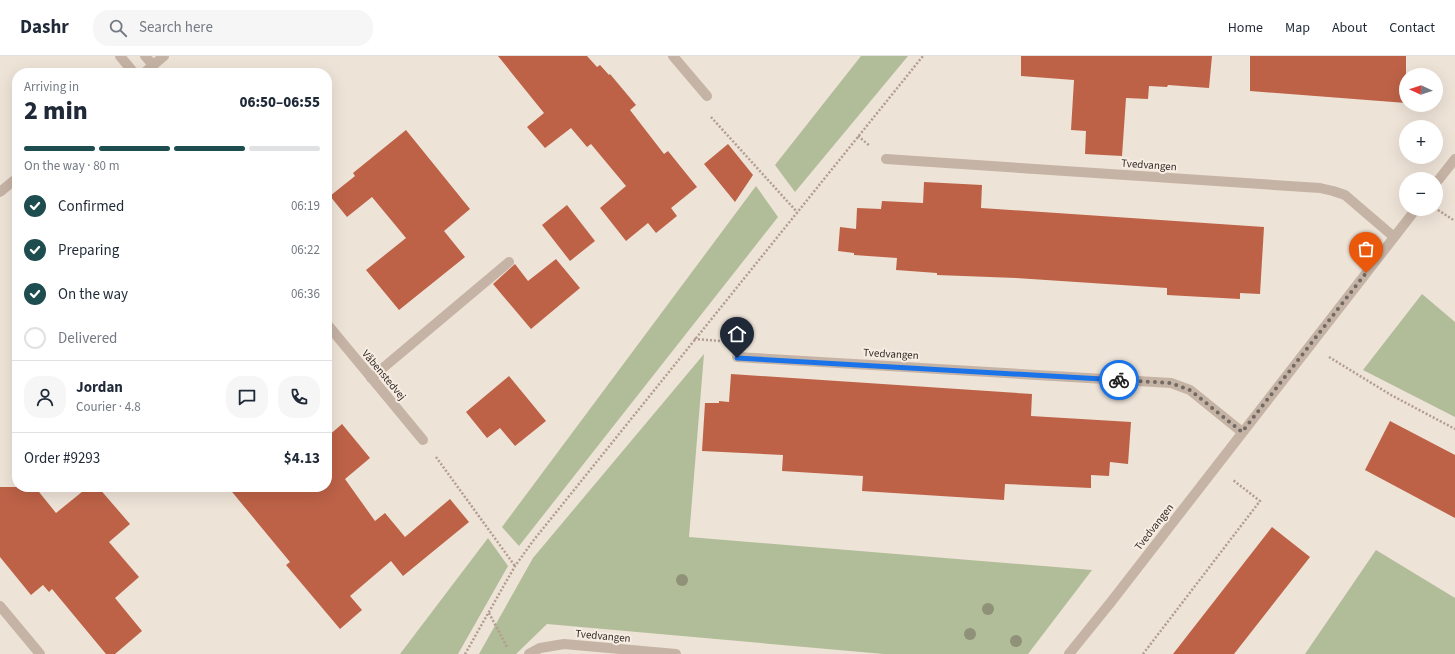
<!DOCTYPE html>
<meta charset="utf-8">
<style>
:root{--surface:#fff;--page:#f6f6f7;--text:#1f2937;--muted:#747a83;--line:#e0e1e3;--accent:#1e4d4f}
body{margin:0;font-family:"Source Sans 3",sans-serif;background:var(--page);color:var(--text);height:100vh;display:flex;flex-direction:column;font-size:15px;white-space:nowrap}
*{box-sizing:border-box;margin:0}
p{font-size:13px;color:var(--muted)}
.icon{flex:none;width:22px;height:22px;fill:none;stroke:currentColor;stroke-width:2;stroke-linecap:round;stroke-linejoin:round}
.map{position:relative;flex:1;overflow:hidden}
.side{position:absolute;left:12px;top:12px;width:320px;height:424px;display:flex;flex-direction:column;background:var(--surface);border-radius:16px;box-shadow:0 4px 16px #0002}
.side>*{flex:none}
.needle{width:26px;rotate:273deg}
.controls{position:absolute;left:1399px;top:12px;display:grid;gap:8px}
.controls a{display:grid;place-items:center;width:44px;height:44px;border-radius:50%;background:var(--surface);box-shadow:0 4px 16px #0002;font-size:20px}
.pin{position:absolute;display:grid;place-items:center;width:34px;height:34px;color:#fff;margin:-41px -17px;border-radius:50% 50% 50% 0;rotate:-45deg;box-shadow:0 0 4px #0007}
.pin .icon{rotate:45deg}
.courier{position:absolute;display:grid;place-items:center;width:40px;height:40px;margin:-20px;border:3px solid #1a73e8;border-radius:50%;background:#fff;color:#222;box-shadow:0 1px 5px #0007}
.head em{font-style:normal;font-weight:800}
.head div{display:flex;flex-direction:column-reverse}
.head{display:flex;align-items:center;justify-content:space-between;height:68px;padding:0 12px}
h1{font-size:26px;font-weight:800;line-height:30px}
.bar{display:grid;grid-template-columns:repeat(4,1fr);gap:6px 4px;align-content:center;height:48px;padding:0 12px}
.bar i{height:5px;border-radius:3px;background:var(--line)}
.bar .selected{background:var(--accent)}
.bar p{grid-column:span 4}
.line{display:flex;align-items:center;gap:10px;padding:0 12px;border-top:1px solid var(--line)}
.line div{flex:1}
.round{display:grid;place-items:center;flex:none;width:42px;height:42px;border-radius:16px;background:var(--page)}
ol{padding:0 12px;list-style:none}
li{display:flex;align-items:center;gap:12px;height:44px}
li p{margin-inline-start:auto}
li .icon{padding:4px;border-radius:50%;background:var(--accent);color:#fff;stroke-width:4}
li:last-child{color:var(--muted)}
li i{width:22px;height:22px;border:2px solid var(--line);border-radius:50%}
header{display:flex;align-items:center;gap:24px;box-sizing:border-box;height:56px;padding:0 20px;background:var(--surface);border-bottom:1px solid var(--line)}
header strong{font-size:19px}
nav{display:flex;gap:22px;margin-inline-start:auto;font-size:14px}
.search{width:280px;height:36px;background:var(--page);display:flex;align-items:center;gap:10px;box-sizing:border-box;padding:0 14px;border-radius:16px;color:var(--muted);font-size:15px}
.map>svg:first-child{display:block}
</style>
<header>
<strong>Dashr</strong>
<div class="search"><svg class="icon" aria-label="search" viewBox="0 0 24 24"><circle cx="10" cy="10" r="6"/><path d="M15 15l6 6"/></svg>Search here</div>
<nav><a>Home</a><a>Map</a><a>About</a><a>Contact</a></nav>
</header>
<div class="map">
<svg width="1455" height="598" viewBox="0 0 1455 598">
<rect width="100%" height="100%" fill="#eee3d7"/>
<g fill="#b1bc99">
<polygon points="861,0 908,0 795,136 775,109"/>
<polygon points="756,130 778,161 519,490 502,471"/>
<polygon points="1422,238 1455,266 1455,361 1363,314"/>
<polygon points="704,298 689,481 1092,514 1028,598 884,598 547,568 516,598 479,598 533,502"/>
<polygon points="488,482 508,510 458,598 400,598"/>
<polygon points="1376,494 1455,542 1455,598 1305,598"/>
</g>
<g fill="#bd6247">
<polygon points="498,0 587,0 597,11 600,9 609,19 610,18 636,49 630,54 664,98 668,95 697,131 671,152 677,160 656,177 648,167 626,185 600,152 626,130 591,88 587,91 571,72 545,92 527,71 544,57"/>
<polygon points="1021,0 1212,0 1209,32 1168,29 1167,31 1149,30 1148,43 1126,42 1122,100 1085,98 1086,75 1071,74 1074,24 1021,20"/>
<polygon points="1250,0 1406,0 1406,47 1250,35"/>
<polygon points="406,74 470,153 444,175 465,201 399,254 366,214 406,182 372,141 347,161 330,140 355,120 353,117"/>
<polygon points="728,88 753,119 735,146 704,108"/>
<polygon points="924,126 982,129 981,152 1264,171 1260,238 1240,237 1240,243 1167,239 1167,232 1016,222 937,219 937,217 896,214 897,202 854,199 854,197 838,195 840,171 856,173 857,152 881,153 882,145 923,147"/>
<polygon points="567,149 595,185 570,205 542,169"/>
<polygon points="556,203 580,232 531,273 493,228 515,208 528,225"/>
<polygon points="731,318 1032,338 1031,360 1131,366 1128,408 1110,406 1109,420 1091,419 1091,432 1005,428 1004,444 862,435 863,420 782,415 783,399 702,395 705,347 719,347 719,345 729,346"/>
<polygon points="509,320 546,365 515,390 500,372 487,382 466,356"/>
<polygon points="1390,365 1455,399 1455,462 1365,414"/>
<polygon points="342,368 370,402 345,423 375,465 385,457 405,481 450,443 469,466 403,520 391,505 350,540 362,554 340,573 286,509 290,506 228,431 327,431 327,381"/>
<polygon points="0,431 35,431 56,457 88,431 98,431 130,468 109,486 139,521 115,542 142,575 115,598 106,598 52,533 49,536 43,529 31,539 0,501"/>
<polygon points="1272,471 1310,501 1234,598 1173,598"/>
</g>
<g fill="none" stroke-linecap="round" stroke-linejoin="round">
<g stroke="#b19d8f" stroke-width="2.5" stroke-dasharray="2 2" stroke-linecap="butt">
<polyline points="711,61 797,156"/>
<polyline points="858,80 870,90"/>
<polyline points="1438,154 1455,165"/>
<polyline points="694,283 721,285"/>
<polyline points="1329,301 1391,339 1455,373"/>
<polyline points="436,401 515,510"/>
<polyline points="489,557 507,591"/>
<polyline points="465,598 515,510 533,485 923,0"/>
<polyline points="1143,598 1260,445 1233,424"/>
</g>
<g stroke="#c5b3a5" stroke-width="10">
<polyline points="120,0 134,17"/>
<polyline points="145,0 153,9"/>
<polyline points="673,0 707,40"/>
<polyline points="144,17 164,0"/>
<polyline points="886,103 1320,132 1333,135 1345,139 1394,181"/>
<polyline points="1436,127 1455,103"/>
<polyline points="0,136 17,122"/>
<polyline points="327,268 423,384"/>
<polyline points="737,301 1171,327 1190,334 1242,376"/>
<polyline points="371,322 509,206"/>
<polyline points="0,550 40,598"/>
<polyline points="529,598 540,592 564,588 676,598"/>
<polyline points="1069,598 1111,546 1416,153"/>
</g>
</g>
<g fill="#8f9178">
<circle cx="682" cy="524" r="6"/>
<circle cx="988" cy="553" r="6"/>
<circle cx="970" cy="578" r="6"/>
<circle cx="1016" cy="585" r="6"/>
</g>
<g fill="none" stroke-linecap="round" stroke-linejoin="round">
<polyline stroke="#736a63" stroke-width="4" stroke-dasharray="0 7.2" points="1119,324 1171,327 1190,334 1242,376 1366,217"/>
<polyline stroke="#1a73e8" stroke-width="5" points="737,302 1119,324"/>
</g>
<g text-anchor="middle" dominant-baseline="central" stroke-width="4" stroke-linejoin="round" paint-order="stroke">
<g font-size="11" fill="#312925" stroke="#f7ede3">
<text transform="translate(1149 109) rotate(4)">Tvedvangen</text>
<text transform="translate(891 298) rotate(3)">Tvedvangen</text>
<text transform="translate(384 319) rotate(50)">Våbenstedvej</text>
<text transform="translate(1154 471) rotate(-52)">Tvedvangen</text>
<text transform="translate(603 580) rotate(5)">Tvedvangen</text>
</g>
</g>
</svg>
<div class="controls">
<a><svg class="needle" viewBox="-14 -14 28 28"><path d="M0-13l5 13h-10z" fill="#e53935"/><path d="M0 13l5-13h-10z" fill="#747a83"/></svg></a>
<a>+</a>
<a>−</a>
</div>
<div class="pin" style="left:1366px;top:217px;background:#ea580c"><svg class="icon" aria-label="bag" viewBox="0 0 24 24"><path d="M5 8h14l-1 12H6zM9 8a3 3 0 0 1 6 0"/></svg></div>
<div class="pin" style="left:737px;top:302px;background:#1f2937"><svg class="icon" aria-label="home" viewBox="0 0 24 24"><path d="M3 11l9-7 9 7M6 9v11h12V9"/></svg></div>
<div class="courier" style="left:1119px;top:324px"><svg class="icon" aria-label="bike" viewBox="0 0 24 24"><circle cx="6" cy="16" r="4"/><circle cx="18" cy="16" r="4"/><path d="M6 16l4-8h5l3 8M10 8l3 8H6M13 5h3"/></svg></div>
<section class="side">
<div class="head"><div><h1>2 min</h1><p>Arriving in</p></div><em>06:50–06:55</em></div>
<div class="bar"><i class="selected"></i><i class="selected"></i><i class="selected"></i><i></i><p>On the way · 80 m</p></div>
<ol>
<li><svg class="icon" aria-label="check" viewBox="0 0 24 24"><path d="M5 12l5 5 9-10"/></svg>Confirmed<p>06:19</p></li>
<li><svg class="icon" aria-label="check" viewBox="0 0 24 24"><path d="M5 12l5 5 9-10"/></svg>Preparing<p>06:22</p></li>
<li><svg class="icon" aria-label="check" viewBox="0 0 24 24"><path d="M5 12l5 5 9-10"/></svg>On the way<p>06:36</p></li>
<li><i></i>Delivered</li>
</ol>
<div class="line" style="height:72px"><a class="round"><svg class="icon" aria-label="person" viewBox="0 0 24 24"><circle cx="12" cy="8" r="4"/><path d="M4 21q1-7 8-7t8 7"/></svg></a><div><b>Jordan</b><p>Courier · 4.8</p></div><a class="round"><svg class="icon" aria-label="chat" viewBox="0 0 24 24"><path d="M4 5h16v11H9l-5 4z"/></svg></a><a class="round"><svg class="icon" aria-label="phone" viewBox="0 0 24 24"><path d="M5 4h4l2 5-3 2q2 4 5 5l2-3 5 2v4C11 20 4 13 5 4z"/></svg></a></div>
<div class="line" style="height:52px"><div>Order #9293</div><b>$4.13</b></div>
</section>
</div>
